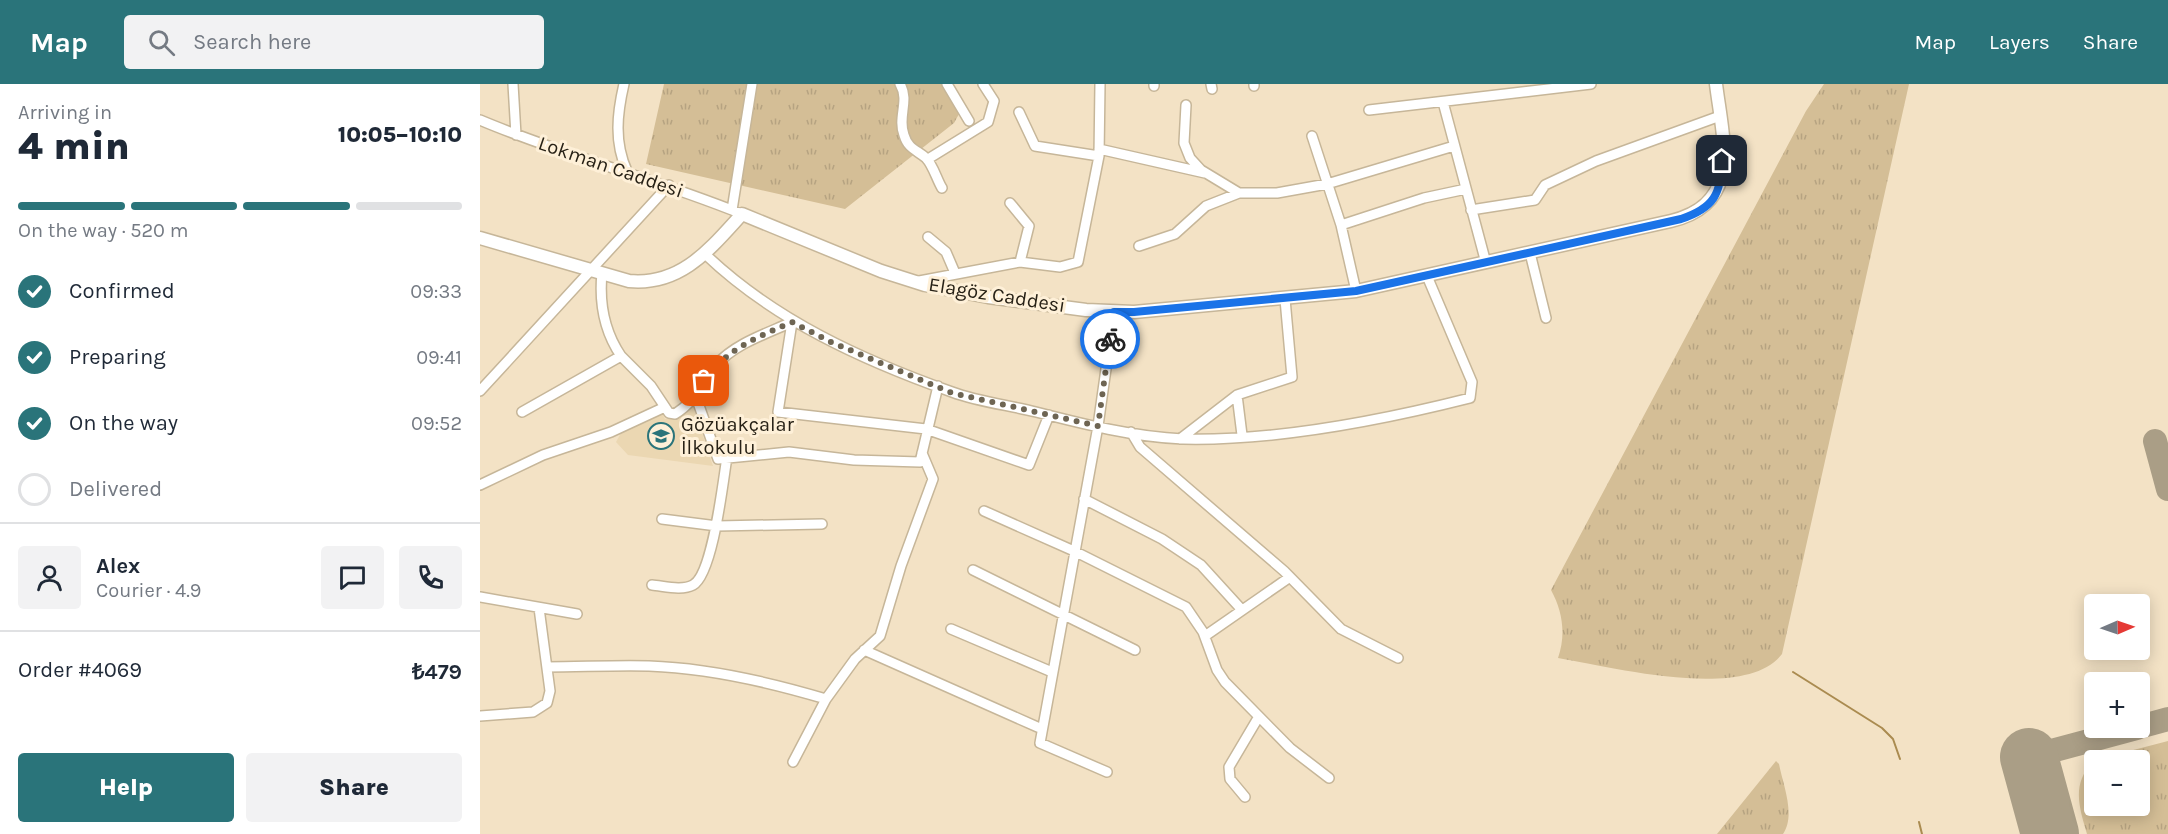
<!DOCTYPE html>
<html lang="en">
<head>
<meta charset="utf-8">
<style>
	:root { --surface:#fff; --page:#f2f2f3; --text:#1f2937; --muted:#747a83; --line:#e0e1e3; --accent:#2a747a }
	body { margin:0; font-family:Karla,sans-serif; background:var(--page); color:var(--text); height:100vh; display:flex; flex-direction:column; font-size:22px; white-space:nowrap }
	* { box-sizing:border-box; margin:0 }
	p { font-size:20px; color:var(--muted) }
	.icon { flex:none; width:33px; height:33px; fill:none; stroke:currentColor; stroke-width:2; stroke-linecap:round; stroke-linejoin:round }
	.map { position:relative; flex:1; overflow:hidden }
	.drawer { display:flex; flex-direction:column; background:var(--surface); width:480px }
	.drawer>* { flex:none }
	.needle { width:39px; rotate:88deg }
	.fabs { position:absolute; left:1604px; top:510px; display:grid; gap:12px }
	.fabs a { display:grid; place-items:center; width:66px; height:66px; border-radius:6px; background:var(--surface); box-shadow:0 3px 15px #0003; font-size:30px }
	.pin { position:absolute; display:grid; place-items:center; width:51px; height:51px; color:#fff; margin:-26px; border-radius:12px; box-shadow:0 3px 9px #0006 }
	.courier { position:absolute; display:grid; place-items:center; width:60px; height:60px; margin:-30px; border:4px solid #1a73e8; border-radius:50%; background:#fff; color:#222; box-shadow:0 2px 8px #0007 }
	.head em { font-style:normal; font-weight:800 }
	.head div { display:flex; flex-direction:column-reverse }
	.head { display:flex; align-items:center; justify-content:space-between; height:102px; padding:0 18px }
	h1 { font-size:39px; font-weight:800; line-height:45px }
	.bar { display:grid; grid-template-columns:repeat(4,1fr); gap:9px 6px; align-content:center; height:72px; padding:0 18px }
	.bar i { height:8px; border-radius:4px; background:var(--line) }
	.bar .active { background:var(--accent) }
	.bar p { grid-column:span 4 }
	.line { display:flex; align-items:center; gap:15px; padding:0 18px; border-top:2px solid var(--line) }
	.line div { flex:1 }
	.round { display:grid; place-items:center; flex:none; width:63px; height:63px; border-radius:6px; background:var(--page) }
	ol { padding:0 18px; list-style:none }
	li { display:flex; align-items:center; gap:18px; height:66px }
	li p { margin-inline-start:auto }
	li .icon { padding:6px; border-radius:50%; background:var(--accent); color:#fff; stroke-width:4 }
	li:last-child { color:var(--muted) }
	li i { width:33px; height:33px; border:3px solid var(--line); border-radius:50% }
	.primary-button { display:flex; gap:12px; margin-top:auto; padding:12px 18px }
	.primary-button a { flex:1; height:69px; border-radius:6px; background:var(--accent); color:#fff; font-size:24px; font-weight:800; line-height:69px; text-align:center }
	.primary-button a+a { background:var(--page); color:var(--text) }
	header { display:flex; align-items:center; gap:36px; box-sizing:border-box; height:84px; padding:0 30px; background:var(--accent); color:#fff }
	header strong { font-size:28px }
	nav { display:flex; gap:33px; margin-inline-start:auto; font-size:21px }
	.search { width:420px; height:54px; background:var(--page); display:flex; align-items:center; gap:15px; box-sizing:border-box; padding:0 21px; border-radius:6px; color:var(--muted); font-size:22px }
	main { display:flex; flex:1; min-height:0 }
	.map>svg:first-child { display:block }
	.built { fill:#ebd7b2 }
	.grass { fill:url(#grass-tufts) }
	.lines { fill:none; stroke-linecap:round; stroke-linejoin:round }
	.stream { stroke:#aa8b50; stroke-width:2 }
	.taxiway { stroke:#aa9e86; stroke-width:24 }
	.runway { stroke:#aa9e86; stroke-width:58 }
	.minor-casing { stroke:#c6b699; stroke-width:12 }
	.tertiary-casing { stroke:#c6b699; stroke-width:15 }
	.minor { stroke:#fff; stroke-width:9 }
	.tertiary { stroke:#fff; stroke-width:12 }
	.done { stroke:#6e6553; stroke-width:6; stroke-dasharray:0 10.8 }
	.route { stroke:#1a73e8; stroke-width:8 }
	.labels { text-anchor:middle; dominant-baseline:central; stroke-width:6; stroke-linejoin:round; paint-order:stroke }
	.street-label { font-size:20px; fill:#272116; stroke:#fef0d8 }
	.poi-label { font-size:20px; fill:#272116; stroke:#fef0d8; text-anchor:start }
</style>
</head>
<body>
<header>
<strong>Map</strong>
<div class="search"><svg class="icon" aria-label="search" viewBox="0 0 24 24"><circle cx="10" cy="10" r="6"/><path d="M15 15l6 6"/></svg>Search here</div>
<nav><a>Map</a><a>Layers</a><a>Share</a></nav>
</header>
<main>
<section class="drawer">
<div class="head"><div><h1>4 min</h1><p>Arriving in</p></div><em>10:05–10:10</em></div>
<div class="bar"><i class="active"></i><i class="active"></i><i class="active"></i><i></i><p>On the way · 520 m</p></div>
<ol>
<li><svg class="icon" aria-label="check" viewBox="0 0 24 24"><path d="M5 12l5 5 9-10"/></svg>Confirmed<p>09:33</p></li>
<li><svg class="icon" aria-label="check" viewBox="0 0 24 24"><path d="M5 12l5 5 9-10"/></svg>Preparing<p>09:41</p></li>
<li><svg class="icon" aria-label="check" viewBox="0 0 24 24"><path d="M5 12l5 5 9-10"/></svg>On the way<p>09:52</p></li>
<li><i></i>Delivered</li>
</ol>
<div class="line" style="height:108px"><a class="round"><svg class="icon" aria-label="person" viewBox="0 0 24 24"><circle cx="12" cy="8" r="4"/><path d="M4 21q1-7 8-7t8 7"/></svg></a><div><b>Alex</b><p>Courier · 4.9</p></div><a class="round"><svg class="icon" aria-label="chat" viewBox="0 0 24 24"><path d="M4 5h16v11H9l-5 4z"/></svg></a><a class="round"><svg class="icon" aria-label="phone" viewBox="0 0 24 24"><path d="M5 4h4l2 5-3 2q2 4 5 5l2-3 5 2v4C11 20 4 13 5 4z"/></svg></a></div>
<div class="line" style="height:78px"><div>Order #4069</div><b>₺479</b></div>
<div class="primary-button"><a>Help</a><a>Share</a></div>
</section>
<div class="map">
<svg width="1688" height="750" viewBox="0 0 1688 750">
	<defs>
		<pattern id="grass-tufts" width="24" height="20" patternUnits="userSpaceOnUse" patternTransform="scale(1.5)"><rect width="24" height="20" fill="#d4be96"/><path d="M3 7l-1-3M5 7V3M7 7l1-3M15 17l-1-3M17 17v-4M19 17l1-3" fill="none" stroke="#b6a381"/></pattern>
	</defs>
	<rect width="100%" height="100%" fill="#f3e2c5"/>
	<!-- built -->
	<path class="built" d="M213,322L233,382L148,371L136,358L142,347L182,329L185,335L191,334Z"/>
	<!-- grass -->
	<path class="grass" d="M184,0H463L479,30L474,39L365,125L166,80Z
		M1344,0H1429L1302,570C1266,618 1132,583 1078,574C1086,551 1083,528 1071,506L1326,27Z
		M1688,657V750H1607C1599,723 1591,699 1614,677V722H1659V676H1615Z
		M1296,677L1299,680C1303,701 1316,731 1303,750H1237Z"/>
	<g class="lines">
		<!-- stream -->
		<path class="stream" d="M1313,588L1402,644L1413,655L1420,675
			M1439,738L1442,750"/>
		<!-- taxiway -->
		<path class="taxiway" d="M1675,357L1688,405
			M1659,643L1688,635
			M1549,673L1657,644"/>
		<!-- runway -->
		<path class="runway" d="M1549,673L1570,750"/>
		<defs>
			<path id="minor" d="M33,0L36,51
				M144,0C137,30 134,58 147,87
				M420,0C430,17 417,33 424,51C428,65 437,66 446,74C453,81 457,96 462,104
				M467,0L489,37
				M674,0V2
				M731,0L732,5
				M774,0V2
				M963,18L1006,179
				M706,21L704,59L710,74L721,86L759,109H797L847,100L974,62
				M889,26L1111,0
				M539,28L555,62L619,72
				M0,36C85,72 176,95 262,130
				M832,52L861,141L876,207
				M619,65L725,89
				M448,75L508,38L514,17L503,0
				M530,119L549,142L540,178
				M252,126L272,0
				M991,126L1055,116L1065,101L1116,77L1240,32
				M861,141L944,114L986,105
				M448,153L466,168L475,189
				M659,162L695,150L726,122L759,109
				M1050,169L1066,234
				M225,170C294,236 382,276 472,308C499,318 528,321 556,328C603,340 654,353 703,355C793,357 903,336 990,314L992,298L947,192
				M122,189C119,219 124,247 141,272
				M434,198L540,178L580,183L598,178L619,72L620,0
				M312,238L298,328L446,345L549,381L569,331
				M0,307L189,101
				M757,311L762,351
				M216,313L238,375L309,368L374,376L440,378L458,302
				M42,328L141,272L171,302L189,329L195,330C218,316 219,299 236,281C256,259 286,250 312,238
				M651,348L660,363L804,487L861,545L918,574
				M700,355L757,311L812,293L805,215
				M0,401L63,371L131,348L185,323
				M604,415L682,455L721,481L762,526
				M504,427L594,467L706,523L723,548L737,586L745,598L810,664L849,694
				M182,435L237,442L342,440
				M493,486L655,566
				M172,501C184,502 202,507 213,501C233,490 243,397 247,373
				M0,513L97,530
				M471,545L572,588
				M725,552L810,493
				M384,566L562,645
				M67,583C101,583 135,581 169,582C229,584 289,598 346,615
				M0,632L53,628L67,619L70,607L59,524
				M313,678L346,615L375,575L400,552L421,482L453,395L442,369
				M627,688L560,659L618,342L634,228
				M765,713L750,695L749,683L778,634"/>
			<path id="tertiary" d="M0,154L149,197C201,202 230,165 262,130L401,187L445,201L508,213L606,226L654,228L876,207L1191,137C1263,120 1243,57 1236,0"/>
		</defs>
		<!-- minor casing -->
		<use href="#minor" class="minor-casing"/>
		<!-- tertiary casing -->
		<use href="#tertiary" class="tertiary-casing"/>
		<!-- minor -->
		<use href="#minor" class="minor"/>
		<!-- tertiary -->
		<use href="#tertiary" class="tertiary"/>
	</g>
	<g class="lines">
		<!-- done -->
		<path class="done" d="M224,297C246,265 278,253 312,238L351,258L472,309L618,342L630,255"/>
		<!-- route -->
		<path class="route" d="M630,255L634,228H654L876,207L1201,135C1234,124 1241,110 1242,77"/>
	</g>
	<!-- icons -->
	<defs>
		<symbol id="school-ring" viewBox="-11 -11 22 22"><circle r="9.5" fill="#fef0d8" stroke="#2a747a" stroke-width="1.5"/><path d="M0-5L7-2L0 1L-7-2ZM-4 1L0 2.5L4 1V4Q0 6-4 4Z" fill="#2a747a"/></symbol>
	</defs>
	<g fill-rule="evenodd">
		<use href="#school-ring" x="166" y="337" width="30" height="30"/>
	</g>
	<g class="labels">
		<!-- street labels -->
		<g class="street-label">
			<text transform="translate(131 83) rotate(19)">Lokman Caddesi</text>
			<text transform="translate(517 211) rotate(9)">Elagöz Caddesi</text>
		</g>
		<!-- poi labels -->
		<g class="poi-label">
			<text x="201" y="340">Gözüakçalar<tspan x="201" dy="23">İlkokulu</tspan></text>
		</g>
	</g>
</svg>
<div class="fabs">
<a><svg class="needle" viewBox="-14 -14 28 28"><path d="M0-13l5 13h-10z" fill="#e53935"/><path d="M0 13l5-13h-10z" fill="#747a83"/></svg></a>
<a>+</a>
<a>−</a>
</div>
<div class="pin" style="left:224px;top:297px;background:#ea580c"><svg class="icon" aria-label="bag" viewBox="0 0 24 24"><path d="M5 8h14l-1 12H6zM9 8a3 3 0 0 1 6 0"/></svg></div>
<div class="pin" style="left:1242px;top:77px;background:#1f2937"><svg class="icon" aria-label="home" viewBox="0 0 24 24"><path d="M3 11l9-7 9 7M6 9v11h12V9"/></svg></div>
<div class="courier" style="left:630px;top:255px"><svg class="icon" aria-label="bike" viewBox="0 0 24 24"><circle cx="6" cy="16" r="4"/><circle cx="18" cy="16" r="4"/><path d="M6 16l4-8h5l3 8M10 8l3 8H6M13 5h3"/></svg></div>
</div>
</main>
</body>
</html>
